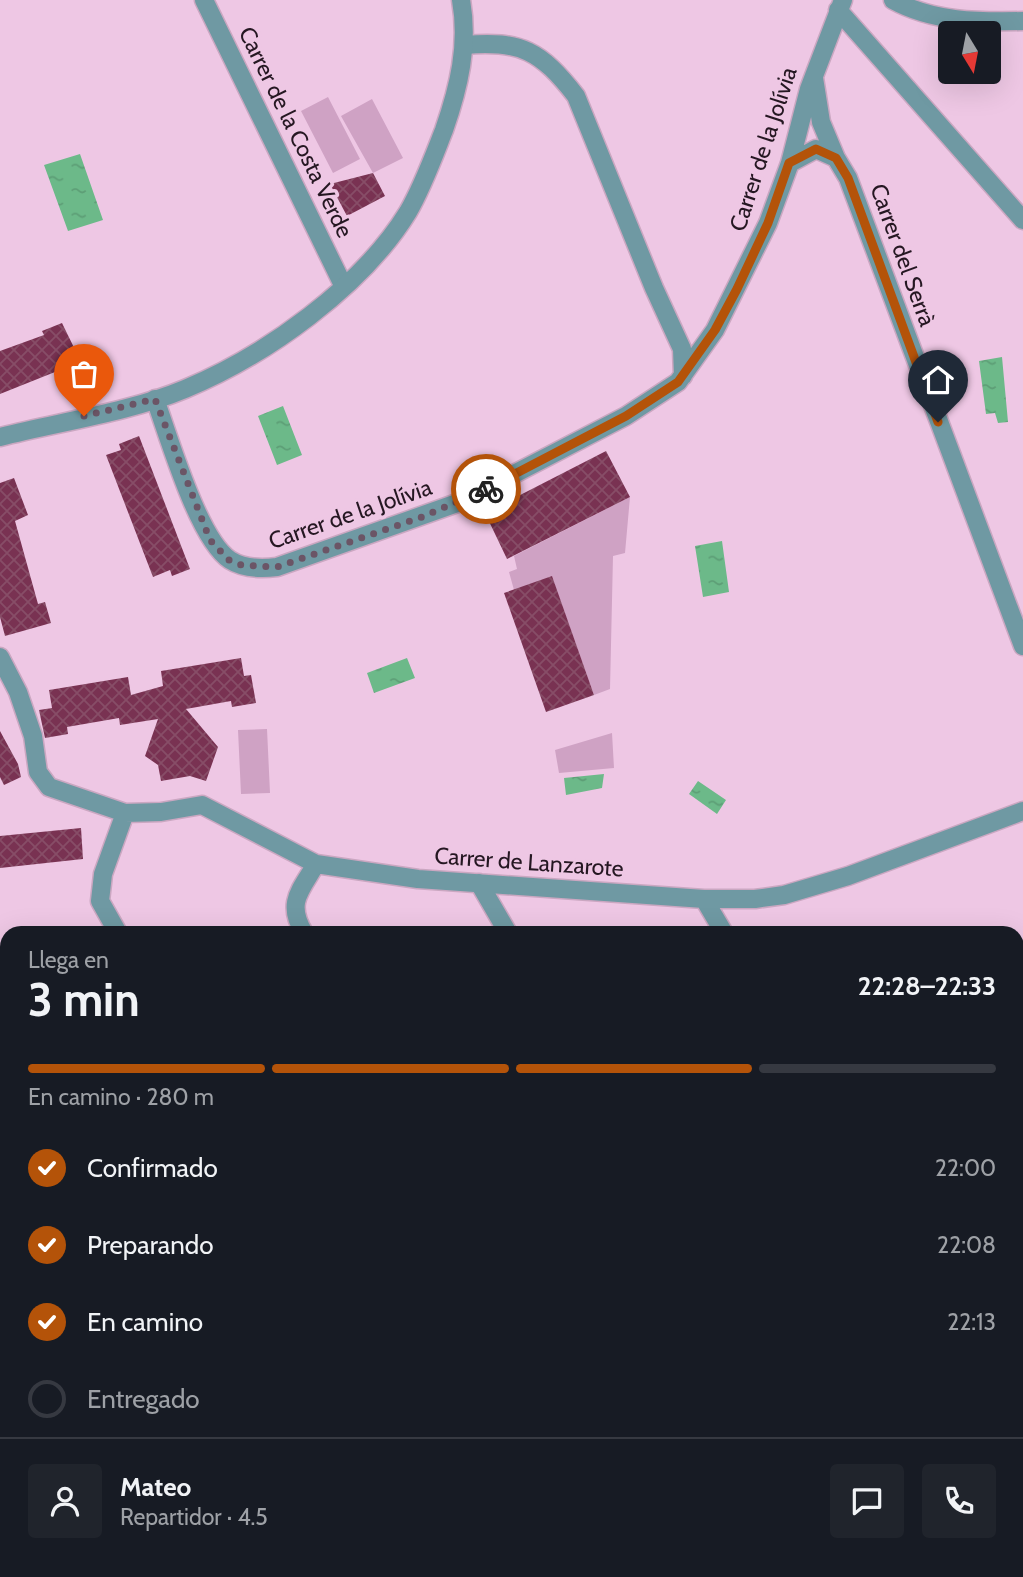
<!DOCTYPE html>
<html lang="es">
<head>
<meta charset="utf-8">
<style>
	:root { --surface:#171b24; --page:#20242c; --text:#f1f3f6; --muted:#9ea1a6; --line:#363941; --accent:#b45309 }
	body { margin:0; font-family:Cabin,sans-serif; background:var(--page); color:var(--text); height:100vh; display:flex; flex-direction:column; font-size:26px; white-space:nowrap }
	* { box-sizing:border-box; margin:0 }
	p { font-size:23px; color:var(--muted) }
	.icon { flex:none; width:38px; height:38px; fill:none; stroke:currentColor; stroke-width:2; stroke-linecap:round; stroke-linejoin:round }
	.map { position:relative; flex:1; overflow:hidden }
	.side { position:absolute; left:0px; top:926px; width:1024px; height:653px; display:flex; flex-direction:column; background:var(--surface); border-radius:21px 21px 0 0; box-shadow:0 7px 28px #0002 }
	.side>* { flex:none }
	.needle { width:46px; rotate:170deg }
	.buttons { position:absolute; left:938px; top:21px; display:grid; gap:14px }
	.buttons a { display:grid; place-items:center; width:63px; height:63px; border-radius:7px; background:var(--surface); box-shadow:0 7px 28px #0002; font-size:35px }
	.pin { position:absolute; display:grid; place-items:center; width:60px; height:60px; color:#fff; margin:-72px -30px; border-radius:50% 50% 50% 0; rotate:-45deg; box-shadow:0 0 7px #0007 }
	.pin .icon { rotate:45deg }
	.courier { position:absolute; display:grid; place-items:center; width:70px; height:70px; margin:-35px; border:5px solid #b45309; border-radius:50%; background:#fff; color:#222; box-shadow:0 2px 9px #0007 }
	.headline em { font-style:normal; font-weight:800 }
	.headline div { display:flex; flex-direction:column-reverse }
	.headline { display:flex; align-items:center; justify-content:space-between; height:119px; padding:0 28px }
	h1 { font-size:46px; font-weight:800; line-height:52px }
	.bar { display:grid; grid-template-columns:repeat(4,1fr); gap:10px 7px; align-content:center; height:84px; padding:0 28px }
	.bar i { height:9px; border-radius:5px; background:var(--line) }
	.bar .on { background:var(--accent) }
	.bar p { grid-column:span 4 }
	.line { display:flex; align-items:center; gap:18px; padding:0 28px; border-top:2px solid var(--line) }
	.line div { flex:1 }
	.round { display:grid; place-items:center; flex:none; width:74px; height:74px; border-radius:7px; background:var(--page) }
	ol { padding:0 28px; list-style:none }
	li { display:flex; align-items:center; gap:21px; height:77px }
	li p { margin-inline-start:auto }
	li .icon { padding:7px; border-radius:50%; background:var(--accent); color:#fff; stroke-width:4 }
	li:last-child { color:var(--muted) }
	li i { width:38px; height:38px; border:4px solid var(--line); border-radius:50% }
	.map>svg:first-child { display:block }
	.green { fill:#cfa2c4 }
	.park { fill:url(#park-dots) }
	.water { fill:url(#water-ripples) }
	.building { fill:url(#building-cross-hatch) }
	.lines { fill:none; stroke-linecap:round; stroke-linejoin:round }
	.minor-casing { stroke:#caa7c1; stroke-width:21 }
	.tertiary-casing { stroke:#caa7c1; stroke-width:21 }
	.minor { stroke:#6f99a3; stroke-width:18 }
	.tertiary { stroke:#6f99a3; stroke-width:18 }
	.done { stroke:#6b5566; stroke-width:7; stroke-dasharray:0 12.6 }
	.route { stroke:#b45309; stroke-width:9 }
	.labels { text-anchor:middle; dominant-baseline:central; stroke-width:7; stroke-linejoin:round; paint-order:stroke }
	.street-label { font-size:23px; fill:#251722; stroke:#eec7e4 }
</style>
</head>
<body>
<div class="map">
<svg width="1023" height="1577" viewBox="0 0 1023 1577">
	<defs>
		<pattern id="park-dots" width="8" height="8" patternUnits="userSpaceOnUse" patternTransform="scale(1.75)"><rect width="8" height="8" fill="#cfa2c4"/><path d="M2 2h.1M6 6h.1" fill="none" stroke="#a8839f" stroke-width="1.8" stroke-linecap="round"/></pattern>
		<pattern id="water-ripples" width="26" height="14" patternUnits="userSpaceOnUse" patternTransform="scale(1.75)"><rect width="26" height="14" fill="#6cb989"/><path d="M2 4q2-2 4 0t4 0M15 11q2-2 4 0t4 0" fill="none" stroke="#5d9e76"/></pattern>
		<pattern id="building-cross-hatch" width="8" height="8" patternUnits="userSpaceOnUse" patternTransform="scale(1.75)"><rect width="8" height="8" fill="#793252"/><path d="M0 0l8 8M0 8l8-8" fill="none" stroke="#874d67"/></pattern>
	</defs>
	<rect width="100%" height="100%" fill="#eec7e4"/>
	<!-- green -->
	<path class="green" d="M328,97L360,159L333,173L301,111Z
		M372,99L403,158L373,173L341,116Z
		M630,497L625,553L613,556L610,689L594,695L552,577L514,590L509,572L517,569L514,556Z
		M267,729L270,793L241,794L238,730Z
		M612,733L614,768L559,773L555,750Z"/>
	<!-- park -->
	<path class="park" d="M6,1380L7,1572H116L120,1577H0V1383Z"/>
	<!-- water -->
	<path class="water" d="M80,154L103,220L68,231L44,165Z
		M1002,357L1008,422L998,423L995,413L986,414L979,361Z
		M283,406L302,455L277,465L258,416Z
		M722,541L729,592L703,597L695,546Z
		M407,658L415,678L374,693L367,673Z
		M604,774L602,788L566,795L564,778Z
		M698,781L726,800L717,814L689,794Z"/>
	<!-- building -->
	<path class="building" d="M373,173L385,196L347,216L330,184Z
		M62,323L83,366L62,374L60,370L0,394V351L44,335L42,331Z
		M139,436L190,569L172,576L170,570L153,577L106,455L121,450L119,444Z
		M606,451L630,497L507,559L485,513Z
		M14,478L28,515L15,521L38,604L45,602L51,623L5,636L0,617V483Z
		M552,576L594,695L546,712L504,593Z
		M241,658L244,676L251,675L256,703L232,707L231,701L186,709L218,747L206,781L190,776L161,781L158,765L145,756L158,719L120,725L119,718L67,727L68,734L45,738L39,710L52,708L49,690L128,677L131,695L163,686L161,671Z
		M0,731L18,764L21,777L4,785L0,777Z
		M81,828L83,859L0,868V836Z"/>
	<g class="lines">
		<defs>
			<path id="minor" d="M204,0L343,285
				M893,0C933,22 978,22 1023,21
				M838,10L1023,220
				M465,45C521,40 541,51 576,96L654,288L682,349L683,376
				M814,78L821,122L836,158
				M790,163L816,149L836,158L848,178L1023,646
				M155,399C169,437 198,539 230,560C244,569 261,569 277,567L460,502L626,416L678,382L715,330L768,223L790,163L809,89L843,0
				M0,657L18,692L33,736L38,772L49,787L125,813
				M479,883L508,933
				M704,899L724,933
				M118,933L100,901L103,874L125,813L161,812L202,805L316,864L418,879L704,899H755L784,895L848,876L1023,811
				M304,933C286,903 300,891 316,864
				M1017,1058L1023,1054
				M1017,1302L1023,1299
				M0,1332L7,1346
				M1017,1430L1023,1441
				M266,1572L270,1577
				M688,1572L691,1577
				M149,1577L159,1572
				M554,1577L563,1572"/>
			<path id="tertiary" d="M0,437C59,422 130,412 185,389C265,356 362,287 408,212C423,186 433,158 444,130C459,87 469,45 461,0"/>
		</defs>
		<!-- minor casing -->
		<use href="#minor" class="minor-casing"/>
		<!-- tertiary casing -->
		<use href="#tertiary" class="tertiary-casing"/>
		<!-- minor -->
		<use href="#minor" class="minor"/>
		<!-- tertiary -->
		<use href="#tertiary" class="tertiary"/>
	</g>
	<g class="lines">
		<!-- done -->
		<path class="done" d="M84,416L155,399L210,540L229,560L241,565L277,567L422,517L486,489"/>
		<!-- route -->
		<path class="route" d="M486,489L626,416L678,382L715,330L737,289L768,223L789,163L816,149L836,158L848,178L938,422"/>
	</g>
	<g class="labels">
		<!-- street labels -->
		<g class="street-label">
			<text transform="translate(296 132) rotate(64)">Carrer de la Costa Verde</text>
			<text transform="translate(763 149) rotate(-72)">Carrer de la Jolívia</text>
			<text transform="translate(903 255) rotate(70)">Carrer del Serrà</text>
			<text transform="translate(350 514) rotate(-19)">Carrer de la Jolívia</text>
			<text transform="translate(529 862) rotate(4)">Carrer de Lanzarote</text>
		</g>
	</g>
</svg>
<div class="buttons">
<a><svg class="needle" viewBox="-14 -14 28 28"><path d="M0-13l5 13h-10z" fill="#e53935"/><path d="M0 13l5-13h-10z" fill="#9ea1a6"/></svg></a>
</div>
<div class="pin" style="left:84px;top:416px;background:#ea580c"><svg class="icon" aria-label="bag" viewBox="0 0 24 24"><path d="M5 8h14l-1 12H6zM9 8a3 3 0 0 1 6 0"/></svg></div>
<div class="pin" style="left:938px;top:422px;background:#1f2937"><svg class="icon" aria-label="home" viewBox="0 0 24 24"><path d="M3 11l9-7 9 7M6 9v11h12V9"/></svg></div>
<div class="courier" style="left:486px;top:489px"><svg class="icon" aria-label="bike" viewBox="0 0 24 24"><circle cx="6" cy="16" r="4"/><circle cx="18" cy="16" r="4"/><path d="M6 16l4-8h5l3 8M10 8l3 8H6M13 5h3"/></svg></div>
<section class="side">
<div class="headline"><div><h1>3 min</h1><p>Llega en</p></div><em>22:28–22:33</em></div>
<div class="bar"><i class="on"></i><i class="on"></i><i class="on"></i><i></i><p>En camino · 280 m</p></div>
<ol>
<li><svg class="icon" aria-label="check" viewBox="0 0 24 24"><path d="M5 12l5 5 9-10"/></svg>Confirmado<p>22:00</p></li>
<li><svg class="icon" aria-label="check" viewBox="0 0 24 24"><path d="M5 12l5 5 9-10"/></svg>Preparando<p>22:08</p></li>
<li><svg class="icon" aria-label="check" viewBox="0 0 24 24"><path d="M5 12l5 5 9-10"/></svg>En camino<p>22:13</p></li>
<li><i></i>Entregado</li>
</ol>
<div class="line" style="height:126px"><a class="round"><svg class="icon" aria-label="person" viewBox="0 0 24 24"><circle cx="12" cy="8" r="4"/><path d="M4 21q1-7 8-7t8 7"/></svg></a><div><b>Mateo</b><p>Repartidor · 4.5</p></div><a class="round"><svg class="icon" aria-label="chat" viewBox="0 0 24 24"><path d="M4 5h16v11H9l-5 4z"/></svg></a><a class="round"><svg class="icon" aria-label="phone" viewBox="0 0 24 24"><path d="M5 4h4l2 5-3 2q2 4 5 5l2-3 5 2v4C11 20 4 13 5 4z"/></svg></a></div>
</section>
</div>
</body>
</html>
